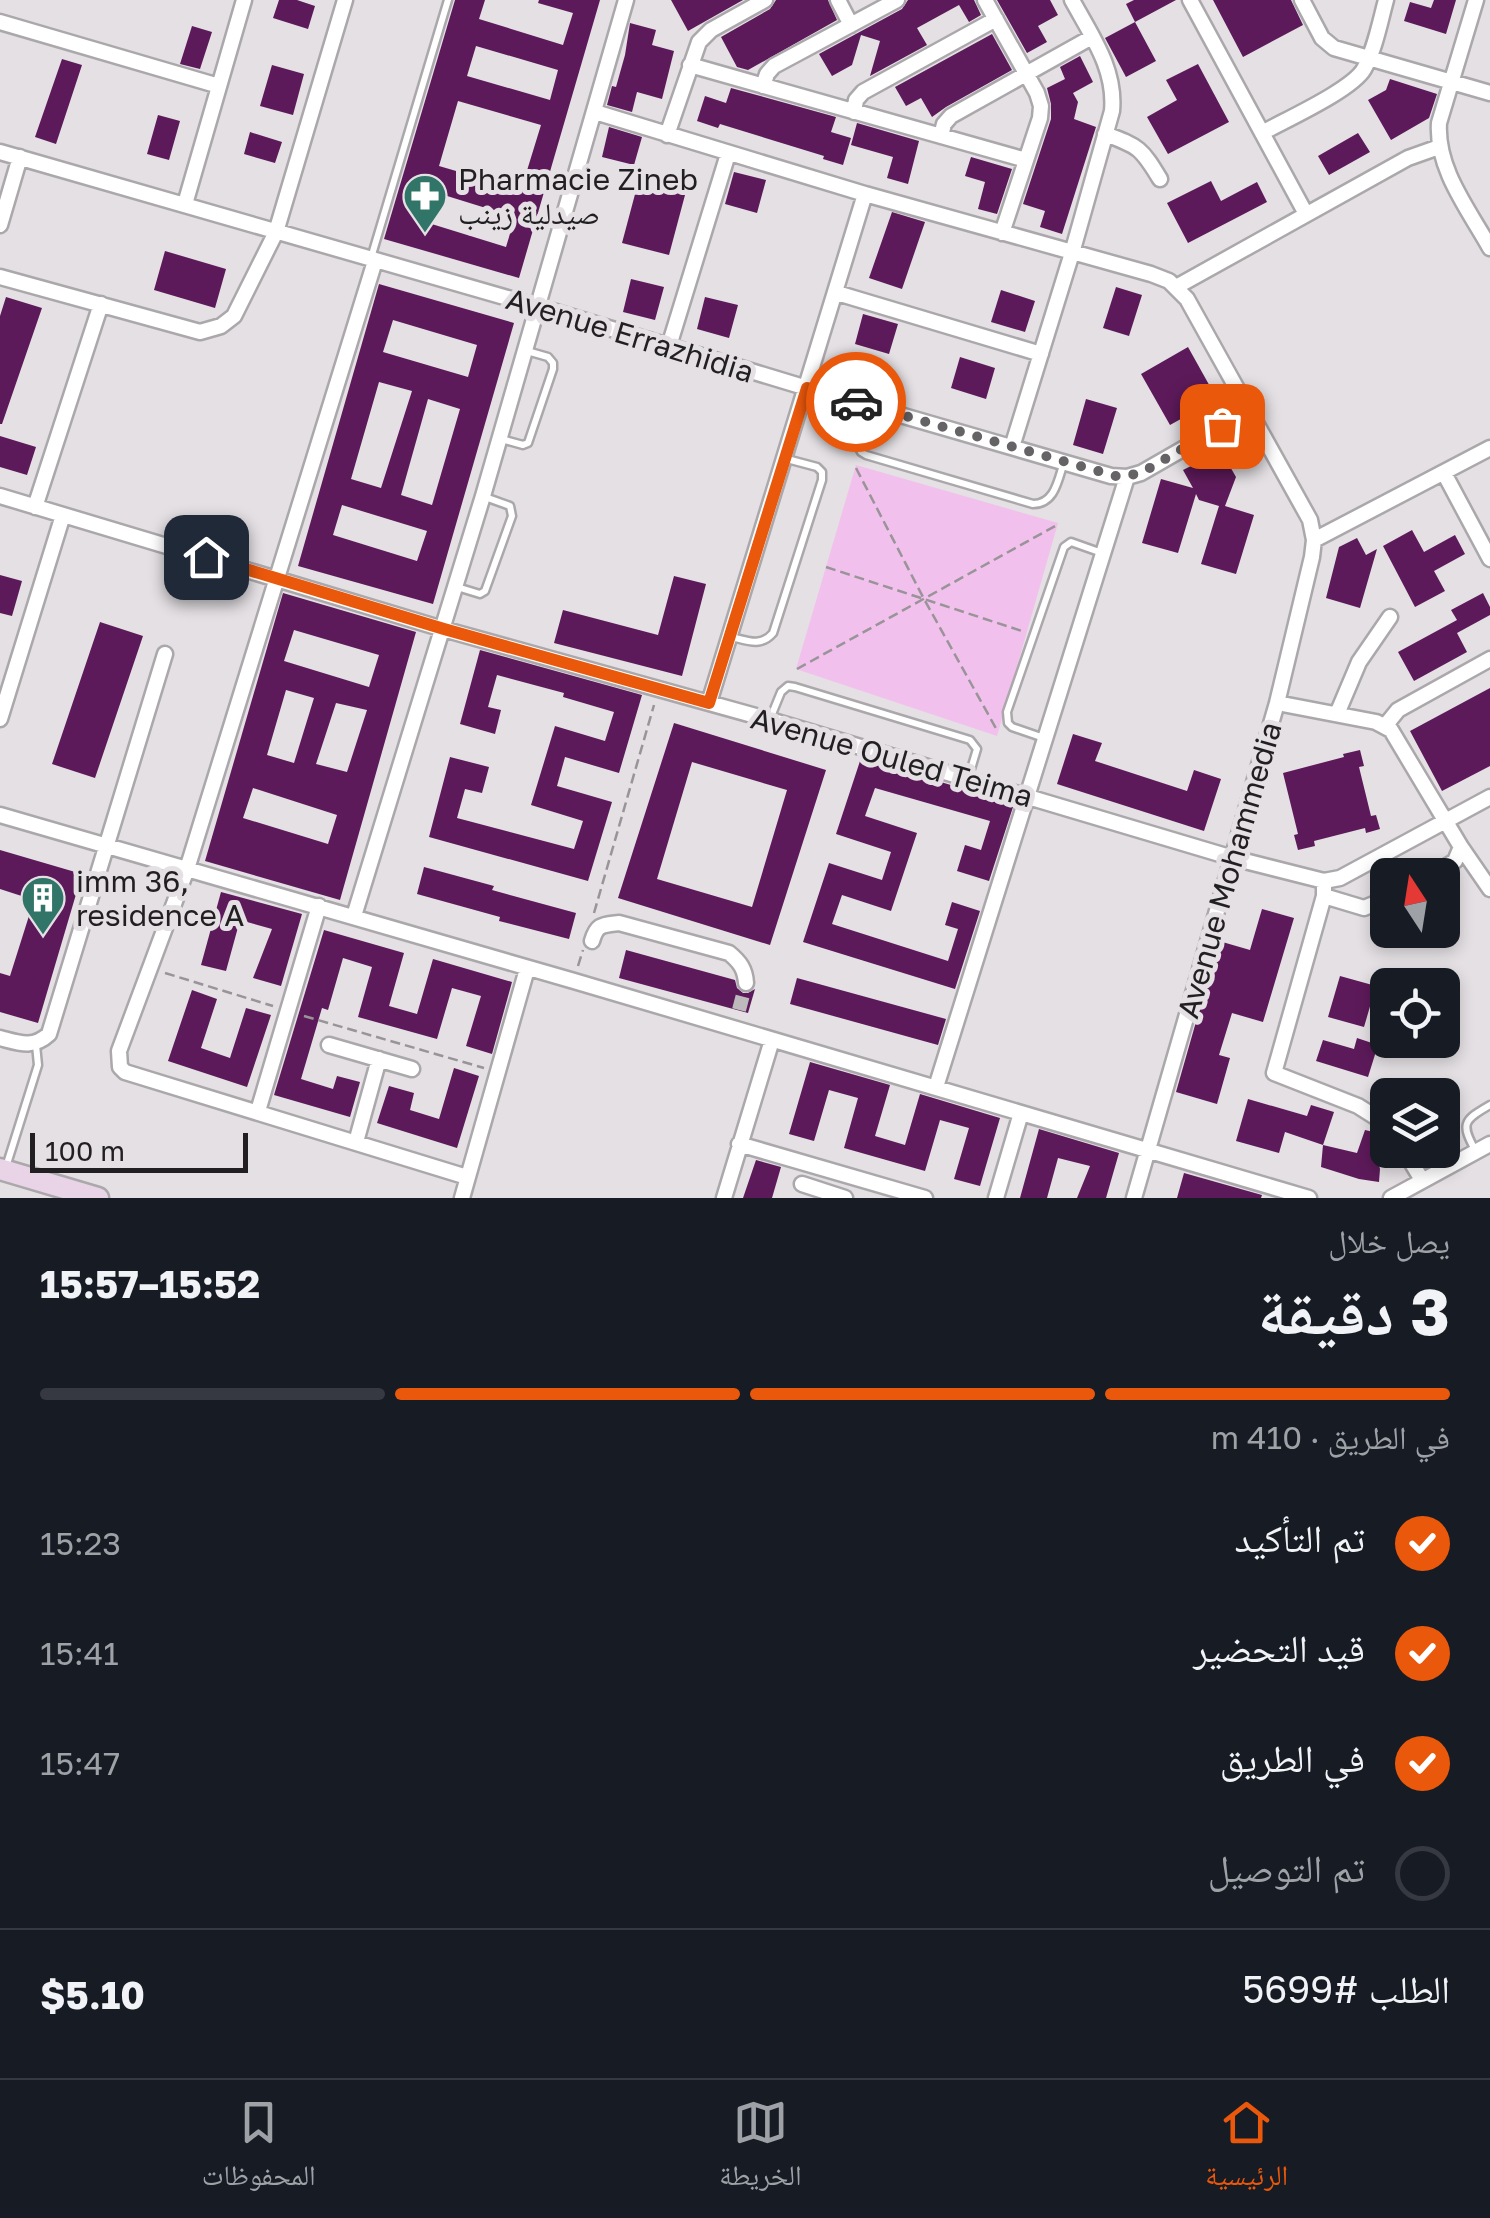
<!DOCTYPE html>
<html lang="ar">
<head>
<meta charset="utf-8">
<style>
	:root { --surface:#171b24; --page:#242831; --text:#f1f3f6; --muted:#9ea1a6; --line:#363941; --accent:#ea580c }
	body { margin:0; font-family:"Golos Text","Noto Naskh Arabic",sans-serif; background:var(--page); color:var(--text); direction:rtl; height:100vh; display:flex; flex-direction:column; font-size:38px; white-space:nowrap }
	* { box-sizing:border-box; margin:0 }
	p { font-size:32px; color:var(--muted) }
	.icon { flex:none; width:55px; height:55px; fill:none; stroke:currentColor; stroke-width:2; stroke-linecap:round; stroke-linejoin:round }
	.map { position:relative; height:1198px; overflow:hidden; direction:ltr }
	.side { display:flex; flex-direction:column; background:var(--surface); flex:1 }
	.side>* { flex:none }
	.needle { width:65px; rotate:348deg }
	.controls { position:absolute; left:1370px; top:858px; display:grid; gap:20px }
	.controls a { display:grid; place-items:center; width:90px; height:90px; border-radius:15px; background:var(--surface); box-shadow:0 5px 15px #0003; font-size:50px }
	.scale { position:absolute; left:30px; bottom:25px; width:218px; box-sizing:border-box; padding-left:10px; border:5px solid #211f21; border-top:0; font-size:28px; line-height:35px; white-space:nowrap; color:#211f21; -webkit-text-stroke:8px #e4e0e4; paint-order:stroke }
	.pin { position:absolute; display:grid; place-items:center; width:85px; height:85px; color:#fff; margin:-42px; border-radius:20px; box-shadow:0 5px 15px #0006 }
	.courier { position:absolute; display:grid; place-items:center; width:100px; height:100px; margin:-50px; border:8px solid #ea580c; border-radius:50%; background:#fff; color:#222; box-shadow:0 2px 12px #0007 }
	.summary em { font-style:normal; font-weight:700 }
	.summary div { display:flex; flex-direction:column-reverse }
	.summary { display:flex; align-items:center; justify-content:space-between; height:170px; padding:0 40px }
	h1 { font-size:65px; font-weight:700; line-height:75px }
	.bar { display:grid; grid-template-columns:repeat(4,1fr); gap:15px 10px; align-content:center; height:120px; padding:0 40px }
	.bar i { height:12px; border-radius:8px; background:var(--line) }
	.bar .selected { background:var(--accent) }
	.bar p { grid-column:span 4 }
	.line { display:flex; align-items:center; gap:25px; padding:0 40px; border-top:2px solid var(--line) }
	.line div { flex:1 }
	ol { padding:0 40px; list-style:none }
	li { display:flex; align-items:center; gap:30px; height:110px }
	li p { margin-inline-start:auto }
	li .icon { padding:10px; border-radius:50%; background:var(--accent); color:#fff; stroke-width:4 }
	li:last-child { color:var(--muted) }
	li i { width:55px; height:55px; border:5px solid var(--line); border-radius:50% }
	.dock { display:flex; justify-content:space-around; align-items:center; height:140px; border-top:2px solid var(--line); background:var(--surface); font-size:28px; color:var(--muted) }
	.dock a { display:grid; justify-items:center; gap:5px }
	.dock .selected { color:var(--accent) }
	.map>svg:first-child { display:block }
	.green { fill:#f2c0ed }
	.building { fill:#5d1a5a; fill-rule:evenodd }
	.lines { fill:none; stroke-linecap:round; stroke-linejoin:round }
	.street-tunnel { stroke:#bdb9bd; stroke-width:14; stroke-dasharray:14 7; stroke-linecap:butt }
	.lane-casing { stroke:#aba8ab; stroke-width:11 }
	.street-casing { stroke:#aba8ab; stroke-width:19 }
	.secondary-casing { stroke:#aba8ab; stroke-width:25 }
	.path { stroke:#989498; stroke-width:2.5; stroke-dasharray:10 5; stroke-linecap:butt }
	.lane { stroke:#fff; stroke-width:6 }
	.street { stroke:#fff; stroke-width:14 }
	.secondary { stroke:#e9d4e7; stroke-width:20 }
	.done { stroke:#656365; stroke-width:10; stroke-dasharray:0 18 }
	.route { stroke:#ea580c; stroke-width:12 }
	.labels { text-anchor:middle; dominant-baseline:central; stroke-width:10; stroke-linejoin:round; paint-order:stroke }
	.poi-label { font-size:30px; fill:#211f21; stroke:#e4e0e4; text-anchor:start }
	.street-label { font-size:30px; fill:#211f21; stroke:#e4e0e4 }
</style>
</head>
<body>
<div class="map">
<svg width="1490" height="1198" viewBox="0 0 1490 1198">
	<rect width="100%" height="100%" fill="#e4e0e4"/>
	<!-- green -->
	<path class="green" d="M856,465L1058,523L997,736L796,669Z"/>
	<!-- building -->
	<path class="building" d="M279,0H297L315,6L308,29L273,18Z
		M455,0H485L479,19L563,45L573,13L538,3L539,0H600L519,278L384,239ZM476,46L558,70L550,100L467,76ZM458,101L541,125L521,190L439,166ZM431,191L515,217L506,247L422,221Z
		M671,0H743L688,31Z
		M776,0H828L837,20L748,70L737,67L721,37L770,9Z
		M908,0H974L981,15L969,22L959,5L917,28L927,45L870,76L880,41L861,35L852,65L832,76L819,54L902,9Z
		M997,0H1050L1058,15L1038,26L1047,42L1027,53Z
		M1134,0H1176L1135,22L1126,4Z
		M1213,0H1291L1303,25L1243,57Z
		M1434,0H1456L1446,34L1404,21L1410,2L1431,8Z
		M1135,22L1156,61L1126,77L1105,38Z
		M630,23L656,30L652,45L674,51L662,99L637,92L632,112L607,105L612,86L616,87L625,55Z
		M192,26L212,32L200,69L180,64Z
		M992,34L1012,70L946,107L932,117L921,98L906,106L895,87Z
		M1080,56L1093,82L1073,93L1078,102L1074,119L1096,127L1062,234L1040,227L1045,211L1023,204L1051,119V104L1047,88L1065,79L1060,67Z
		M62,59L82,65L56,144L35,137Z
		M1198,64L1229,122L1168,154L1147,117L1177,100L1166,80Z
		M272,65L304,74L293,115L260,106Z
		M1390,79L1437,94L1429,118L1391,140L1368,100L1386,90Z
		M731,88L836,117L831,132L851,138L843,165L823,159L824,156L720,124L718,128L697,121L705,96L726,103Z
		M158,115L180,121L169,160L147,154Z
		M857,123L919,141L908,184L887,178L893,157L851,145Z
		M609,127L642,137L634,165L602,157Z
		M250,132L282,142L275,163L244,154Z
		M1358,133L1370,152L1329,175L1318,156Z
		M971,157L1012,169L997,214L978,209L985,182L965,176Z
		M734,172L766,180L757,213L725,204Z
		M1211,181L1221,201L1257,182L1267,202L1188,243L1167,203Z
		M638,183L685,195L669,255L622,243Z
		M892,212L925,222L902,289L869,278Z
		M165,251L226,269L215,308L154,290Z
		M631,279L664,287L655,320L623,312Z
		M379,284L514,323L433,604L298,566ZM393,320L477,345L468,377L383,352ZM379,382L412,391L381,488L351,479ZM428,399L460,409L432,505L401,495ZM342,505L427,531L417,561L333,535Z
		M1116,287L1142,295L1129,336L1103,328Z
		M1001,290L1035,301L1025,332L991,322Z
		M6,297L42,308L2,424H0V316Z
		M705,297L738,305L729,338L697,329Z
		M863,314L898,324L889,354L855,344Z
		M1188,347L1217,399L1170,425L1141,374Z
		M960,357L995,368L986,399L951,388Z
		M1086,399L1117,408L1103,454L1073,445Z
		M0,436L36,447L27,475L0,467Z
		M1221,451L1236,477L1225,506L1254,515L1236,574L1201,564L1219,506L1199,500L1196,494L1178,553L1142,543L1161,479L1193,488L1183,470Z
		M1412,530L1424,552L1455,535L1465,554L1434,571L1445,591L1415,607L1383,546Z
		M1357,538L1366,555L1377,549L1360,608L1326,598L1339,547Z
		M0,575L22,581L12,616L0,613Z
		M674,576L706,584L682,676L554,643L563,610L658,635Z
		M283,593L416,632L340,900L205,861ZM294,630L379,655L369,687L284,661ZM286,690L314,698L294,763L267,755ZM336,703L367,710L347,772L316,764ZM253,788L337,815L328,844L243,818Z
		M1483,593L1490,607V615L1457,633L1467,652L1414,681L1398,652L1457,620L1451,610Z
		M100,622L143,636L95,778L52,764Z
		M480,650L642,695L619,773L565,757L557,786L612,802L588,881L429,837L450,757L489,767L482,793L465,789L457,818L574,849L583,821L531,805L555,726L605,741L614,712L563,697L564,693L497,675L488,707L501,710L495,734L460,724Z
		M1490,688V766L1442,791L1410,731Z
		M674,723L826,770L770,945L618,898ZM692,762L787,790L752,907L657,879Z
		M1073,734L1102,743L1095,761L1187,791L1194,770L1221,779L1204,831L1057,784Z
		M1360,750L1364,766L1359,767L1371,816L1376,815L1380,829L1366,833L1365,828L1314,841L1315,846L1298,850L1294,835L1298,834L1283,773L1344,757L1343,754Z
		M861,758L1014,804L989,881L957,871L965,845L981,850L990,821L875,788L865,816L917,833L891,911L842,895L832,924L948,961L958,929L945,925L952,902L980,911L955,989L803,942L829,863L882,880L891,852L836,834Z
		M0,850L82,874L38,1023L0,1012V973L10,976L34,900L0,889Z
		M424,867L494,886L492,890L576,913L569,939L499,921L500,917L417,894Z
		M221,892L302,914L281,986L253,978L272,929L240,920L226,971L201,965Z
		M1262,909L1294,918L1263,1022L1232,1013L1219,1055L1230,1058L1217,1104L1176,1092L1219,941L1250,950Z
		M324,930L404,953L389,1006L417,1014L433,959L512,982L492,1054L466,1046L481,996L452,988L437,1039L358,1017L372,967L343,958L328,1010L322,1008L301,1079L333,1089L337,1076L360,1082L350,1117L274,1095Z
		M626,950L735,980L737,988L743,993H748L755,989L748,1013L619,978Z
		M1340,976L1376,986L1364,1027L1328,1017Z
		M797,978L946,1019L938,1045L790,1004Z
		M192,990L217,999L201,1048L230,1058L246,1008L271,1015L247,1087L168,1061Z
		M1357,1038L1378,1045L1368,1077L1316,1061L1323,1040L1354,1049Z
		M810,1062L890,1085L875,1136L905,1145L920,1094L1000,1118L980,1186L954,1179L969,1128L940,1120L925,1171L844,1148L858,1098L829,1090L814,1141L789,1134Z
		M454,1068L479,1076L457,1148L377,1123L389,1086L414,1093L410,1110L439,1119Z
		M1248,1099L1307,1116L1311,1105L1334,1112L1323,1145L1285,1132L1279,1153L1236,1141Z
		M1039,1129L1119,1153L1106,1198H1077L1090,1166L1058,1158L1047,1198H1020Z
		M1365,1130L1378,1133L1384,1141L1376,1153L1380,1169L1379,1182L1359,1179L1321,1167L1323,1145L1357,1153Z
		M756,1160L781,1167L772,1198H743Z
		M1184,1173L1262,1195L1261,1198H1177Z"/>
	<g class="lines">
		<!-- street-tunnel -->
		<path class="street-tunnel" d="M739,1010L746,983"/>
		<defs>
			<path id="lane" d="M371,258L448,0
				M866,406L856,442L861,452L866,455L1033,504C1055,504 1058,480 1064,462
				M501,439L523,445L528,443L553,369V363L548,357L527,351
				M457,587L480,594L485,591L512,516L510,506L485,497
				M732,637C748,641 761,647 773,633L822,480V472L817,467L787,459
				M770,719L781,692L788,686L795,687L970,740L977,749L968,779
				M1044,738L1012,727L1008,723L1007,712L1064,547L1071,542L1102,553
				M1476,1152C1461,1124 1462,1121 1490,1105
				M6,1167L38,1065L36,1045"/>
			<path id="street" d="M838,0L851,25
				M985,0L1037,93L1041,106L1040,118L1002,233
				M1190,0L1306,214
				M1302,0L1322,38L1334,48L1490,93
				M1476,0L1439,123C1436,169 1469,210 1490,248
				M0,22L219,86
				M690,65L1026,160
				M763,86L767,74L774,66L897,0
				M595,112L865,194L1151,274L1169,281L1187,299L1310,520L1314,540L1312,557L1277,703L1134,1198
				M854,112L856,100L863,92L996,19
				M1262,133C1285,120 1352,90 1364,69C1375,49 1380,22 1386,0
				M1105,134C1139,146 1142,149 1160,179
				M667,135L699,42L711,30L765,0
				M941,136L944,124L951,116L1092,37
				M0,152L539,307L807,388L1111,476L1127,477L1141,473L1249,411
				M185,204L244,0
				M0,225L20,157
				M375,261L187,869L119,1051L120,1067L125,1072L467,1177
				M0,277L200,332L221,326L234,316L276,232L345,0
				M1176,287L1408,158L1439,147
				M837,293L1041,354
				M669,346L728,154
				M1012,447L1072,253L1112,111C1116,69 1091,35 1072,0
				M1444,473L1490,559
				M0,496L443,629L770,720L1233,858L1324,881L1340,878L1490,797
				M35,507L101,304
				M1314,540L1490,448
				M709,703L865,194
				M1277,703L1376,722L1391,730L1461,847L1455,861L1432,875
				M1337,714L1359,662L1390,617
				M0,719L63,515
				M1385,726L1398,710L1490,659
				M0,815L574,981L1309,1198
				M1461,847L1490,889
				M1324,881V896L1274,1073L1358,1106L1388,1125
				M1324,896L1364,908L1388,898
				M354,916L483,496L626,0
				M592,941C597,924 602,925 619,923L729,953C740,962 745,969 746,983
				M0,1038C19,1043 33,1049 49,1034L165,654
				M329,1045L412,1069
				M936,1087L1127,477
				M258,1111L319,906
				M356,1142L379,1059
				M739,1144L925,1198
				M1404,1150L1422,1180
				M802,1184L845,1198
				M462,1198L527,969
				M724,1198L772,1040
				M996,1198L1021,1113
				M1391,1198L1490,1144"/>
			<path id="secondary" d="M0,1169L98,1198"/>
		</defs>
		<!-- lane casing -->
		<use href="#lane" class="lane-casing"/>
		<!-- street casing -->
		<use href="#street" class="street-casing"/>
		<!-- secondary casing -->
		<use href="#secondary" class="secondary-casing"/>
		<!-- path -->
		<path class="path" d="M856,468L924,599L998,732
			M826,567L1025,632
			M797,669L1057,525
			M594,913L654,705
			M578,966L583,950
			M165,973L273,1006
			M304,1016L484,1068"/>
		<!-- lane -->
		<use href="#lane" class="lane"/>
		<!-- street -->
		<use href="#street" class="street"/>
		<!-- secondary -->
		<use href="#secondary" class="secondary"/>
	</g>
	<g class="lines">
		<!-- done -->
		<path class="done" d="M856,402L1119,477L1141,473L1222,426"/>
		<!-- route -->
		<path class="route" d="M206,557L444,629L709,703L807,388L856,402"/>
	</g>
	<!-- icons -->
	<defs>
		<symbol id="pharmacy-pin" viewBox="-11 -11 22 30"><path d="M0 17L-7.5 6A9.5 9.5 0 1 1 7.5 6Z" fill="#317569" stroke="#e4e0e4"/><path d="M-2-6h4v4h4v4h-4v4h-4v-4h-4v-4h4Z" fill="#fff"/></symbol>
		<symbol id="building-pin" viewBox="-11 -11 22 30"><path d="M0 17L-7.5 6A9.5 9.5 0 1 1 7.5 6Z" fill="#317569" stroke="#e4e0e4"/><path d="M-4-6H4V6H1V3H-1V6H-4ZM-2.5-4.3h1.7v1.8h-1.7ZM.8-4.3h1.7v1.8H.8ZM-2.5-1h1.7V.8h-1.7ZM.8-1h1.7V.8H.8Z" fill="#fff"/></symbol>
	</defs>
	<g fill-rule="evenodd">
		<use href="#pharmacy-pin" x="400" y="171" width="50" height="68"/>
		<use href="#building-pin" x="18" y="873" width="50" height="68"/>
	</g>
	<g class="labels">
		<!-- poi labels -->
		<g class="poi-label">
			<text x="458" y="179">Pharmacie Zineb<tspan x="458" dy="34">صيدلية زينب</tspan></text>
			<text x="76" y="881">imm 36,<tspan x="76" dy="34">residence A</tspan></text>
		</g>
		<!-- street labels -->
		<g class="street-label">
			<text transform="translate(630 335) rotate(17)">Avenue Errazhidia</text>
			<text transform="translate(892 757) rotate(16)">Avenue Ouled Teima</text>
			<text transform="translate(1229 870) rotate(-74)">Avenue Mohammedia</text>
		</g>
	</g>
</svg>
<div class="controls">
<a><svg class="needle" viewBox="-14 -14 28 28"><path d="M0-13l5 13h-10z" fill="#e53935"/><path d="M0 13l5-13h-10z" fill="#9ea1a6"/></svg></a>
<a><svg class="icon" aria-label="locate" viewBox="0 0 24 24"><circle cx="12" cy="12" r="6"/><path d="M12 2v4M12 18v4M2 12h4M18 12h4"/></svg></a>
<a><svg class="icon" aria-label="layers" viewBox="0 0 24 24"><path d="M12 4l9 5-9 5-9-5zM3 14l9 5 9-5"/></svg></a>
</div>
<div class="scale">100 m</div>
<div class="pin" style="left:1222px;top:426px;background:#ea580c"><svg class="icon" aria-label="bag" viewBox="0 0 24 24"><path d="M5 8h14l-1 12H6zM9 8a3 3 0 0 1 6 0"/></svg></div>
<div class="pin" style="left:206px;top:557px;background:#1f2937"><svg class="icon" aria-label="home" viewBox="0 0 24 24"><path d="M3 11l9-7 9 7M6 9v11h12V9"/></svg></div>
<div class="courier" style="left:856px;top:402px"><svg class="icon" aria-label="car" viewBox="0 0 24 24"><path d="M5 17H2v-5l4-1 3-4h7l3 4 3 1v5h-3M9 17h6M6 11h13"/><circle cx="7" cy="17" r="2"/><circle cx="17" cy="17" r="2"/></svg></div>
</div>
<section class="side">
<div class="summary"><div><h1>3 دقيقة</h1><p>يصل خلال</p></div><em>15:52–15:57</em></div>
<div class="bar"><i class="selected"></i><i class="selected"></i><i class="selected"></i><i></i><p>في الطريق · 410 m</p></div>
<ol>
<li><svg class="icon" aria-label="check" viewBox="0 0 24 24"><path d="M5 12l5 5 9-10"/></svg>تم التأكيد<p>15:23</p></li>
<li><svg class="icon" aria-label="check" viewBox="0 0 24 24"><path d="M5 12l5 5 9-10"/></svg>قيد التحضير<p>15:41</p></li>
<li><svg class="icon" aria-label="check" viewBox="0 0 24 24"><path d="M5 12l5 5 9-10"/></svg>في الطريق<p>15:47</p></li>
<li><i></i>تم التوصيل</li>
</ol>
<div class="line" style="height:130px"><div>الطلب #5699</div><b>$5.10</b></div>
</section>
<nav class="dock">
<a class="selected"><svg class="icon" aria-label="home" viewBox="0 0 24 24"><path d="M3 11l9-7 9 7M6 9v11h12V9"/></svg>الرئيسية</a>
<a><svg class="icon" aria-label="map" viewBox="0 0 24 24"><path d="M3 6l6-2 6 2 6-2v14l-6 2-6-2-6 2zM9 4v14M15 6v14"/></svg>الخريطة</a>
<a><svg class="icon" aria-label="saved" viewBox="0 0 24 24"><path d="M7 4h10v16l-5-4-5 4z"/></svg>المحفوظات</a>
</nav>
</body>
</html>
